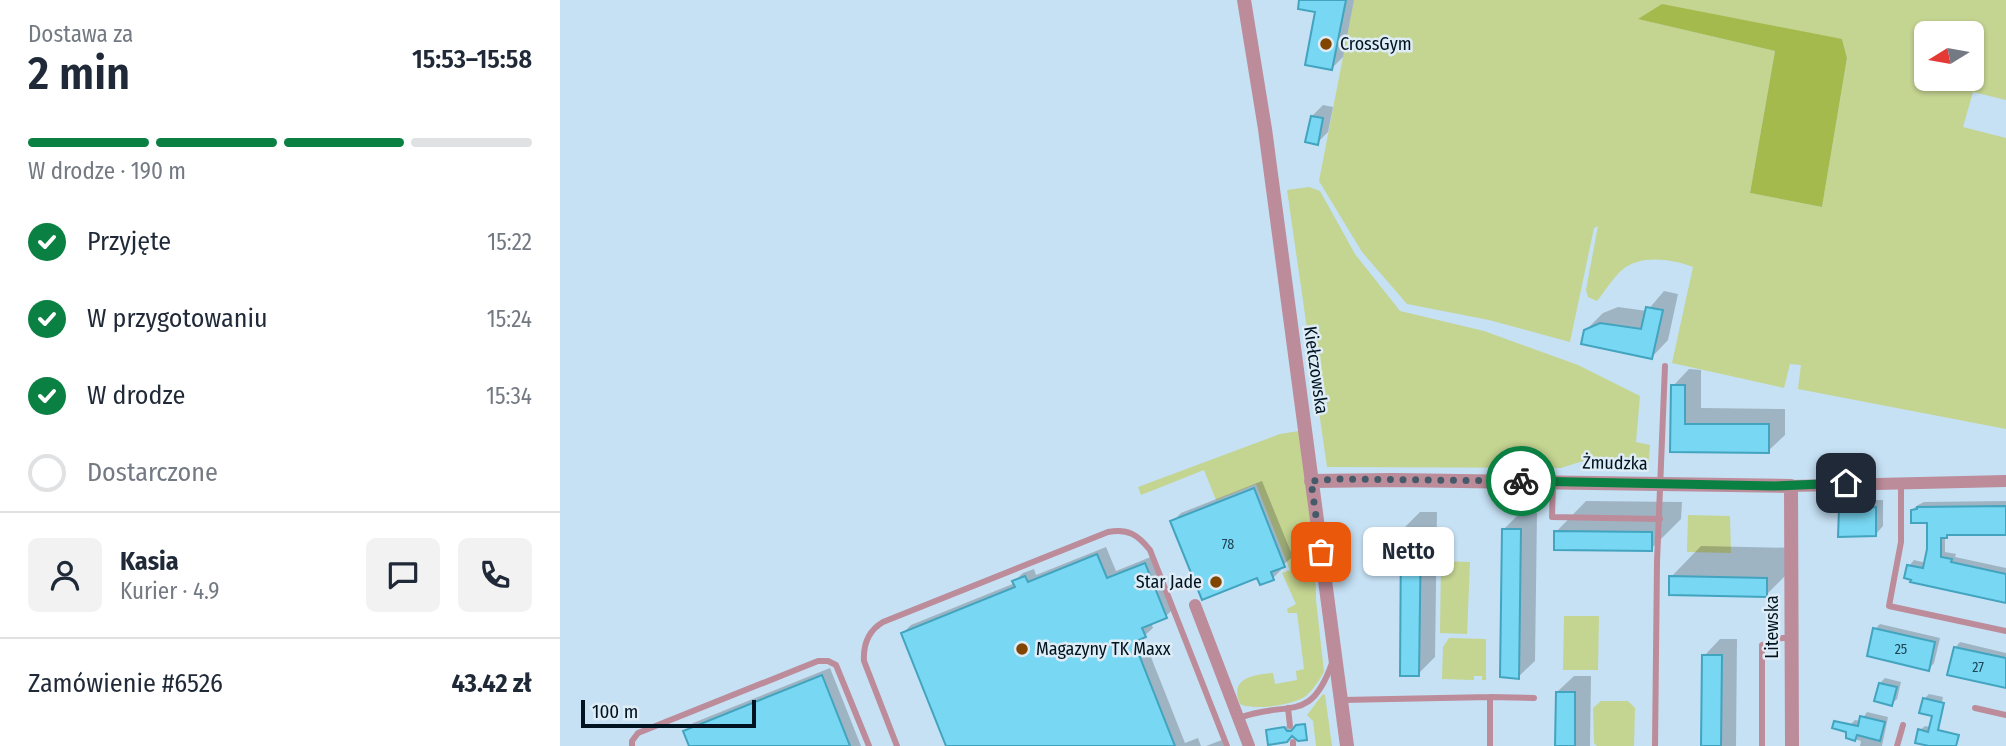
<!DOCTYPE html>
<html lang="pl">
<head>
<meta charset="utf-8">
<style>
	:root { --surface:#fff; --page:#f2f2f3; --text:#1f2937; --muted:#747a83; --line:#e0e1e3; --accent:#0b8043 }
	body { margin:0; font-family:"Fira Sans Condensed",sans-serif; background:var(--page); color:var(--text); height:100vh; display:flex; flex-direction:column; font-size:26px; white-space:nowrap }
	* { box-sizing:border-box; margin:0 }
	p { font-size:23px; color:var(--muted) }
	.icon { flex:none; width:38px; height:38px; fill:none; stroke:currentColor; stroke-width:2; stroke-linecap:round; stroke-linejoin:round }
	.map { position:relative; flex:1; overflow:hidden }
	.panel { display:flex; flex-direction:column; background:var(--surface); width:560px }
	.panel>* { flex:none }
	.needle { width:46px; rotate:259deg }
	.fabs { position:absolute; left:1354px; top:21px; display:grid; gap:14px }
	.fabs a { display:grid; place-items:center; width:70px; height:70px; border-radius:10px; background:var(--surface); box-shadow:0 2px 5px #0004; font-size:35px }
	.scale { position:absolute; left:21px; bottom:18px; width:175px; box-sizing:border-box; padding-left:7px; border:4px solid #001320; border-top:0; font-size:19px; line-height:24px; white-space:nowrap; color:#001320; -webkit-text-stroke:5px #deecf6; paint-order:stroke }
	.pin { position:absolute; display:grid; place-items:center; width:60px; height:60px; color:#fff; margin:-30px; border-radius:14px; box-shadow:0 4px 10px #0006 }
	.courier { position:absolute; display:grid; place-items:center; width:70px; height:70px; margin:-35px; border:5px solid #0b8043; border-radius:50%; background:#fff; color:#222; box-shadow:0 2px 9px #0007 }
	.bubble { position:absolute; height:49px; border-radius:10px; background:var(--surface); box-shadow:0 2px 5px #0004; font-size:23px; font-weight:600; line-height:49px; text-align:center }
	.headline em { font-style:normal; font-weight:600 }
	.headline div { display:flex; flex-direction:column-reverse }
	.headline { display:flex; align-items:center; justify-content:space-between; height:119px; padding:0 28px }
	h1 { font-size:46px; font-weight:600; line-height:52px }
	.bar { display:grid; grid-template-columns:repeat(4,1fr); gap:10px 7px; align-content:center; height:84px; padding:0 28px }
	.bar i { height:9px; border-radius:5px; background:var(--line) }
	.bar .active { background:var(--accent) }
	.bar p { grid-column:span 4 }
	.line { display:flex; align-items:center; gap:18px; padding:0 28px; border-top:2px solid var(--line) }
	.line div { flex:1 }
	.round { display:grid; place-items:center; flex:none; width:74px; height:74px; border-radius:10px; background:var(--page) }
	ol { padding:0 28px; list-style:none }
	li { display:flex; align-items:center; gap:21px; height:77px }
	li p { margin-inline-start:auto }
	li .icon { padding:7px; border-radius:50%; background:var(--accent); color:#fff; stroke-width:4 }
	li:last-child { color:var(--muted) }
	li i { width:38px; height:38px; border:4px solid var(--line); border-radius:50% }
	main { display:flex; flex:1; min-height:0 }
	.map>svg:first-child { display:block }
	.green { fill:#c4d491; fill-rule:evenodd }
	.forest { fill:#a5ba4d }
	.shadow { fill:#0003 }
	.building { fill:#78d7f3; stroke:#42a4bf; stroke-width:2 }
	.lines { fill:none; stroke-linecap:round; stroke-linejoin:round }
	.service { stroke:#bc8c9a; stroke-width:6 }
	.minor { stroke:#bc8c9a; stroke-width:12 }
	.tertiary { stroke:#bc8c9a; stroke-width:14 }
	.done { stroke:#455b6a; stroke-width:7; stroke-dasharray:0 12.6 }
	.route { stroke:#0b8043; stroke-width:9 }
	.poi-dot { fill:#814500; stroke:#deecf6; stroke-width:2.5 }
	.labels { text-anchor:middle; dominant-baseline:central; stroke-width:5; stroke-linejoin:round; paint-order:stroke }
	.number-label { font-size:14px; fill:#1e4455 }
	.poi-label { font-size:18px; fill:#001320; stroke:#deecf6; text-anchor:start }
	.street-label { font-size:18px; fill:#001320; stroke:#deecf6 }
</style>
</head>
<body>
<main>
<section class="panel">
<div class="headline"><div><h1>2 min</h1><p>Dostawa za</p></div><em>15:53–15:58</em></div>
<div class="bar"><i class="active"></i><i class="active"></i><i class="active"></i><i></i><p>W drodze · 190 m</p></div>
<ol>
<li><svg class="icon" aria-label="check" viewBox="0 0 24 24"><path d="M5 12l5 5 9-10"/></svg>Przyjęte<p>15:22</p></li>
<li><svg class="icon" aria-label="check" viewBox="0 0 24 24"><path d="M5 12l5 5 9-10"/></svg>W przygotowaniu<p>15:24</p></li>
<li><svg class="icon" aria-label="check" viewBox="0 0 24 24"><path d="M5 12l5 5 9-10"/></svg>W drodze<p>15:34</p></li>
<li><i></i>Dostarczone</li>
</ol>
<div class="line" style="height:126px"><a class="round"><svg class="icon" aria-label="person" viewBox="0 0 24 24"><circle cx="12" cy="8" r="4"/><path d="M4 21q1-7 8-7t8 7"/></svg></a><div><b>Kasia</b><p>Kurier · 4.9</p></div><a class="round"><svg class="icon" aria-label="chat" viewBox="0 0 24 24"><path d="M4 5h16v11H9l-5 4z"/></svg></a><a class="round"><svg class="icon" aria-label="phone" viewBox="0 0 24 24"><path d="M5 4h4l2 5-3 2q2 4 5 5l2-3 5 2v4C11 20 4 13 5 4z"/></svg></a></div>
<div class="line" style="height:91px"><div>Zamówienie #6526</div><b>43.42 zł</b></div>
</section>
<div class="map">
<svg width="1446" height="746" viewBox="0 0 1446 746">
	<rect width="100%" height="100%" fill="#c6e1f4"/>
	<!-- green -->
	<path class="green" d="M794,0H1446V100L1413,92L1403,127L1446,138V429L1238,389L1241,365L1230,364L1224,388L1112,363L1133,267C1112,259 1080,254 1062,270C1052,279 1045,291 1037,301L1028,297L1026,290L1038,226L1034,228L1010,342L929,320L847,304L802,252L759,181ZM1079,19L1282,39L1287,58L1262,207L1190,193L1215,51ZM1367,33H1412V79H1367Z
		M749,187L760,191L795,254L840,311L924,331L1018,365L1080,396L1076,442L1090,445L1088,468L1023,461L1001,468L767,467L727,190Z
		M739,431L755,558L756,600L764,672C759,680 754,689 747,695C736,705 693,711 680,704C669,678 693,675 713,673L715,684L737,680L736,671L744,669L737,613H728L727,609L736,604L722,573L730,570L696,484L656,500L644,470L581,495L578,487L720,434Z
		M1128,515L1170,516L1171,553L1127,552Z
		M881,561L910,562L907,634L880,633Z
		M1004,616H1039L1038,670H1003Z
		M889,638L926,639V680H922V676H914V680L882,679L883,647Z
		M763,694L765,695L772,746H756L753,721L747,715Z
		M1041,701H1068L1075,708L1074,746H1037L1034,743L1033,708Z"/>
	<!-- forest -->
	<path class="forest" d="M1102,4L1282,39L1287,58L1262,207L1190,193L1215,51L1078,19Z"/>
	<!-- shadow -->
	<path class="shadow" d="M741,0H794L783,57L772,68L757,11Z
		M763,105L773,107L768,132L757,143L752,116Z
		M1104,291L1118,294L1108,340L1092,357L1026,330L1043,313L1058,307L1087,311Z
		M1129,369L1141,370V408L1225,409V435L1208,451L1112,450L1113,386Z
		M702,481L733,557L720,567L721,570L713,578L698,576L612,522L621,513Z
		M1289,500H1323V526L1315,535L1281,508Z
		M1026,501L1122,502L1121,519L1091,549L996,532Z
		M1446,501V533L1389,534L1385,536V552L1396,554L1395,557L1446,568V602L1349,566L1354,560L1366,563L1369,549L1368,521L1352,510L1358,505L1364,502Z
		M860,512H877L875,657L858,674L843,529Z
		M960,513H977L975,661L958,677L943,530Z
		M1141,546L1237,548V564L1206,595L1111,577Z
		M546,547L556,571L593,556L614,608L606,616L591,622L593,628L583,637L625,743L638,738L641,746H388L343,633L351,625L455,583L454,581L463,573L474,569L476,575Z
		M1320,624L1380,638L1374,663L1369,669L1315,629Z
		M1160,639H1177L1176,746H1143L1144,656Z
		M1400,642L1446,653V686L1395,648Z
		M270,668L301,746H131L125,732L133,723Z
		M1014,676H1031L1030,746H997V692Z
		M1325,678L1341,682L1337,699L1331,704L1320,683Z
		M1369,694L1383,697L1374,742L1360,730L1365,726L1371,727L1374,715L1364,699Z
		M1307,712L1328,717L1322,746H1300L1301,741L1288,737L1290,725L1295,720L1301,721Z
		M743,723L745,738L707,730L727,726L729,729L734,730Z
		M662,740L664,746H646Z"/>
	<!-- building -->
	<path class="building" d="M739,0H786L772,70L745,65L755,12L738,9Z
		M751,116L763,118L758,145L745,142Z
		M1086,307L1103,310L1092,359L1021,344L1024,330L1040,323L1081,329Z
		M1111,385H1125V424H1209V453L1110,452Z
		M694,488L725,567L711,572L714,580L700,585L697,578L642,600L610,521Z
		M1446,506V535H1387V538H1381V557L1392,559L1391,562L1446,574V603L1350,582L1351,580L1344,578L1347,565L1363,568L1367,549V523H1351V510L1357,509V507Z
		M1316,507V536L1278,537L1279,508Z
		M841,528H861L859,676H840Z
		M942,529H961L959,679L940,677Z
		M994,531L1092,532V551L994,550Z
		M537,554L547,578L585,563L607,618L582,628L586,637L574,642L615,746H386L341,633L455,587L452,581L465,576L468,582Z
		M1109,576L1207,578V597L1109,595Z
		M1313,628L1375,642L1369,671L1307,656Z
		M1394,647L1446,658V688L1387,675Z
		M1142,655H1162L1161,746H1141Z
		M262,675L290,746H129L123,731Z
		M1319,683L1337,687L1332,706L1314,701Z
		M996,692H1015V746H995Z
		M1363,698L1384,703L1378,730L1399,735L1396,746H1369L1355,743L1358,729L1368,732L1372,716L1359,713Z
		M1300,716L1325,722L1320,741L1297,735L1295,741L1286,738V732L1272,728L1274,721L1298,726Z
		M745,724L747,740L738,741L732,736L727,742L708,745L706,730L724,727L727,731H731L736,725Z"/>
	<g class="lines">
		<!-- service -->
		<path class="service" d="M993,483L992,517L1100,519
			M1341,484V542L1329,606L1446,631
			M930,697L974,698
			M782,700L930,697V746
			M728,708L730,726
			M1415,708L1446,715
			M679,718C727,699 750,726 772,663
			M733,742V746
			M72,746V741L78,733L258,661H268L276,665L309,746
			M337,746L304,661C303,644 308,631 323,622L548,532C568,528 578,535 590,550L667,746
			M1095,746L1097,562L1105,366
			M1202,746V645L1222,638H1231
			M1337,746L1343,725"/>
		<!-- minor -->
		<path class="minor" d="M1231,486L1446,481
			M635,605L689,746"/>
		<!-- tertiary -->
		<path class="tertiary" d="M684,0L705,129L787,746
			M751,481L833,480L1231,486L1232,746"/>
	</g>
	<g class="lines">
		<!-- done -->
		<path class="done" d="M761,552L751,481L776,479L961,481"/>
		<!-- route -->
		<path class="route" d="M961,481L1215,486L1286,483"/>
	</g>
	<!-- markers -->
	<g class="poi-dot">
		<circle cx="766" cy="44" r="7"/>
		<circle cx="656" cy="582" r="7"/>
		<circle cx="462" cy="649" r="7"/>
	</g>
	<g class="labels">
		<!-- number labels -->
		<g class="number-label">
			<text x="668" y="544">78</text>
			<text x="1341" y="649">25</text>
			<text x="1418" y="667">27</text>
		</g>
		<!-- poi labels -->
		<g class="poi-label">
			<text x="780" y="44">CrossGym</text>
			<text x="642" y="582" text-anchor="end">Star Jade</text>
			<text x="476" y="649">Magazyny TK Maxx</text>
		</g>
		<!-- street labels -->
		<g class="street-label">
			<text transform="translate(756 370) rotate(82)">Kiełczowska</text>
			<text transform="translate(1055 463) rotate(1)">Żmudzka</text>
			<text transform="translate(1212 627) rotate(-90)">Litewska</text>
		</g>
	</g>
</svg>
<div class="fabs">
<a><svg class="needle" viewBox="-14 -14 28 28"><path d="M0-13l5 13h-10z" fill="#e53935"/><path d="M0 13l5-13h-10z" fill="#747a83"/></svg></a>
</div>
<div class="scale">100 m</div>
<div class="pin" style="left:761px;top:552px;background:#ea580c"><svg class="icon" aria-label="bag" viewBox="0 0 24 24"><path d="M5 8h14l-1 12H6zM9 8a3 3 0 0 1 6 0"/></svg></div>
<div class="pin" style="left:1286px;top:483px;background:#1f2937"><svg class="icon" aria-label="home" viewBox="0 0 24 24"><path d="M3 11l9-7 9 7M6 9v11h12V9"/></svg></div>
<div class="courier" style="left:961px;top:481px"><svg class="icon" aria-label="bike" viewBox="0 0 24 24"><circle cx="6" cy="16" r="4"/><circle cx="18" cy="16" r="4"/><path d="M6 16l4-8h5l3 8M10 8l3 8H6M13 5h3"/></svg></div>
<div class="bubble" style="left:803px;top:527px;width:91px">Netto</div>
</div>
</main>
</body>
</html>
